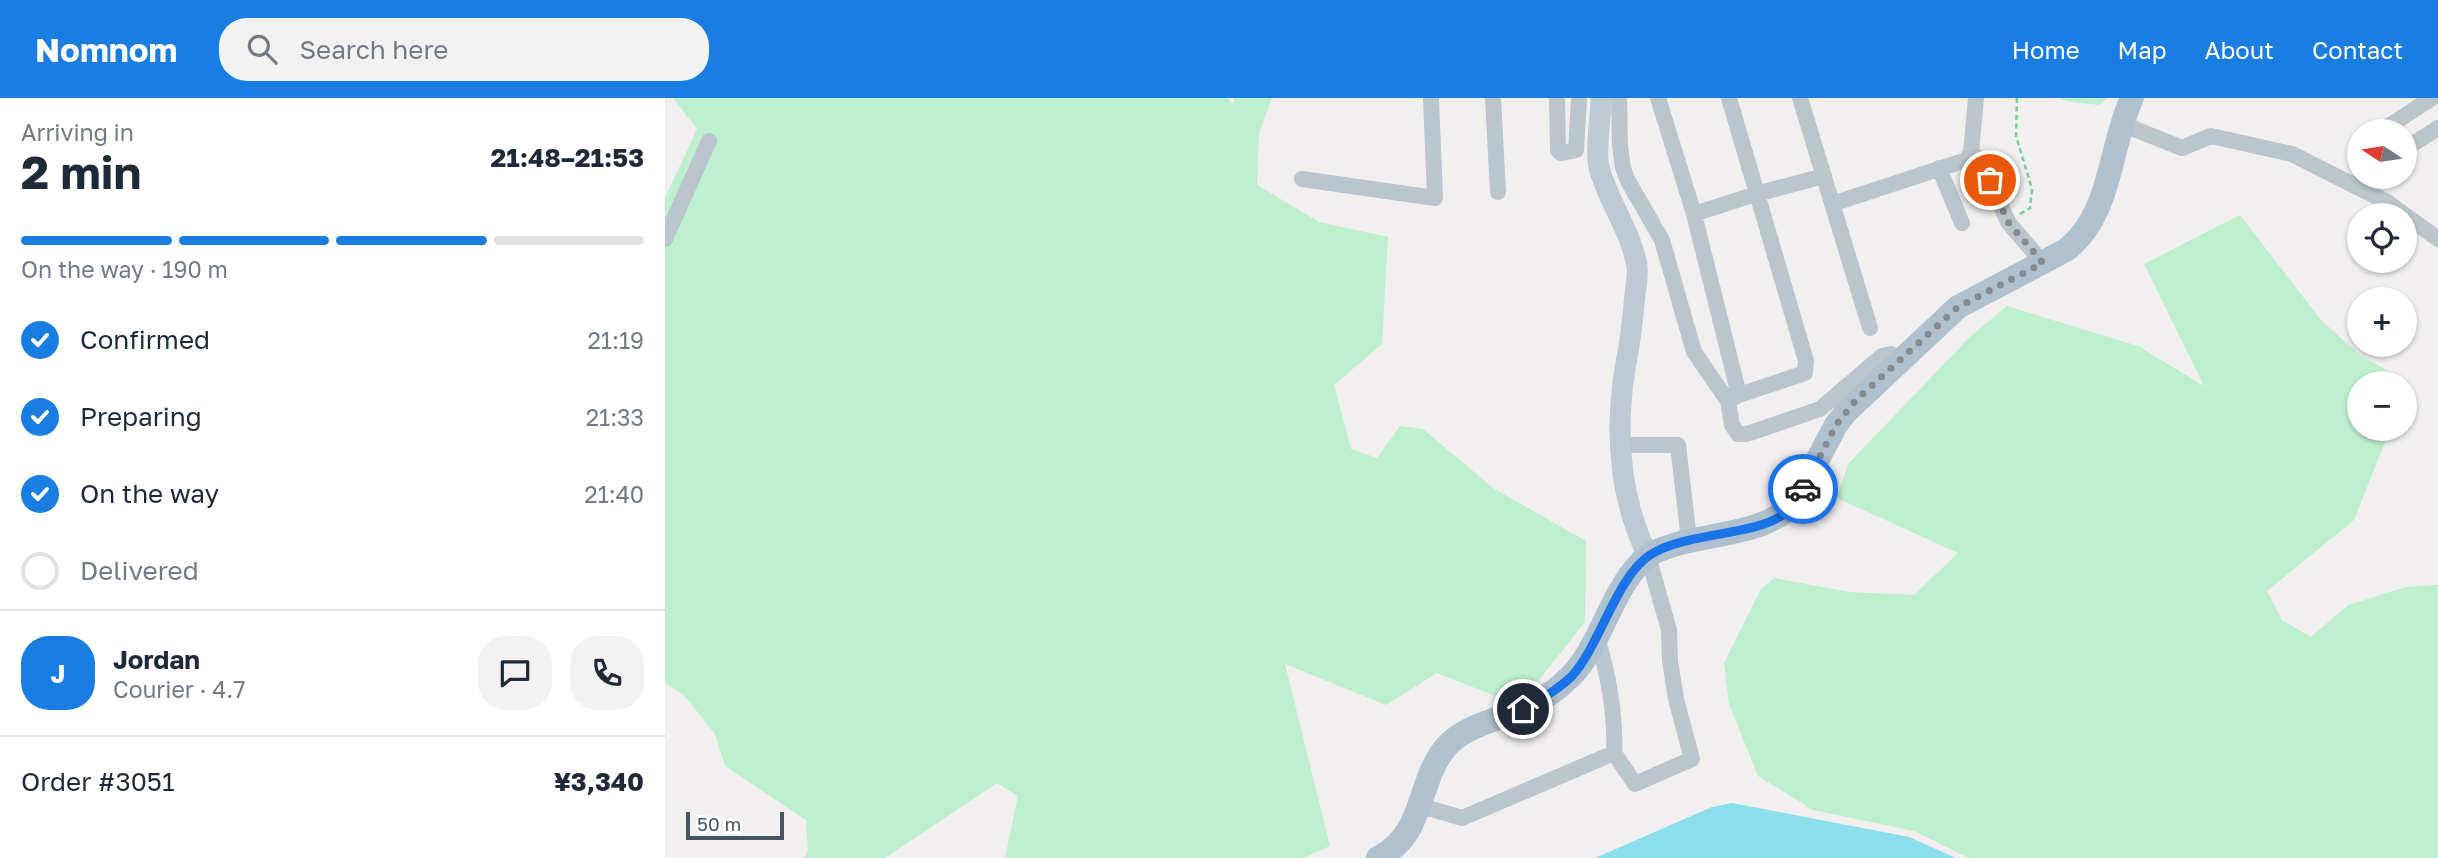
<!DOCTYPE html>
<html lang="en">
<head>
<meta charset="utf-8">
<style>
	:root { --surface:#fff; --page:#f2f2f3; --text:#1f2937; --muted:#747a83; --line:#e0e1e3; --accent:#197de2 }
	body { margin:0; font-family:"Golos Text",sans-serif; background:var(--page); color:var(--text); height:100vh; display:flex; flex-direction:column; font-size:26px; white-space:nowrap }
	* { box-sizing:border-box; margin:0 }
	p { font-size:23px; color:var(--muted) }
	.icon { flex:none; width:38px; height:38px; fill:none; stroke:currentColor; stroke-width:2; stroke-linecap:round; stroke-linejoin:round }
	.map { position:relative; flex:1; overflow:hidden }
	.details { display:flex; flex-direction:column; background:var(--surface); width:665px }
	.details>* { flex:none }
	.needle { width:46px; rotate:282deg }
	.tools { position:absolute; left:1682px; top:21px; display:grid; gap:14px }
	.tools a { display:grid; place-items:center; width:70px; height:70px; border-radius:50%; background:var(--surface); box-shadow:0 2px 5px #0004; font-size:35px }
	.scale { position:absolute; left:21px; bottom:18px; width:98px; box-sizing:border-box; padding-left:7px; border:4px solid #47545d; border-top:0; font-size:19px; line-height:24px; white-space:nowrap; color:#47545d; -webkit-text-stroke:5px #fff; paint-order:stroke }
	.pin { position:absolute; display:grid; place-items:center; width:60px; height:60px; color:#fff; margin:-30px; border:4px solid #fff; border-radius:50%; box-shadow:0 2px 7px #0007 }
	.courier { position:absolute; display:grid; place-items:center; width:70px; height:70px; margin:-35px; border:5px solid #1a73e8; border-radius:50%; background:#fff; color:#222; box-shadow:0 2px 9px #0007 }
	.overview em { font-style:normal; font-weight:700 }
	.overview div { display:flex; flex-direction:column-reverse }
	.overview { display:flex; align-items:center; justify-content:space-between; height:119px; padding:0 21px }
	h1 { font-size:46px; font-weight:700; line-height:52px }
	.bar { display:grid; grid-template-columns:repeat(4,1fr); gap:10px 7px; align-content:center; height:84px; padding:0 21px }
	.bar i { height:9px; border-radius:5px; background:var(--line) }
	.bar .current { background:var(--accent) }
	.bar p { grid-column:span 4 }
	.line { display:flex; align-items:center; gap:18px; padding:0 21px; border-top:2px solid var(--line) }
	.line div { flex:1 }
	.round { display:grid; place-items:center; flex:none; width:74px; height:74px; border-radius:28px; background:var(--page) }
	ol { padding:0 21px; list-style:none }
	li { display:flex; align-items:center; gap:21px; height:77px }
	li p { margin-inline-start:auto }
	li .icon { padding:7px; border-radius:50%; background:var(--accent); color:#fff; stroke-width:4 }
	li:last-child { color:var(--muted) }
	li i { width:38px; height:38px; border:4px solid var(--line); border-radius:50% }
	header { display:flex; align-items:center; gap:42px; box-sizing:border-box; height:98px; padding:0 35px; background:var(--accent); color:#fff }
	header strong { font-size:33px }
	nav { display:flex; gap:38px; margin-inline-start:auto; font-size:24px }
	.search { width:490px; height:63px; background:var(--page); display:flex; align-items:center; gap:18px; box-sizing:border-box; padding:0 24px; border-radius:28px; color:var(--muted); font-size:26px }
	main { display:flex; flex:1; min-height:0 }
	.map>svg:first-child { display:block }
	.green { fill:#beefce }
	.water { fill:#8bdeec }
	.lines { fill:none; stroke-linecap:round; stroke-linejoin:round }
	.path { stroke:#76cd9d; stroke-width:2.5; stroke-dasharray:5 3.5; stroke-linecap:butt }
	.street { stroke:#bbc5cc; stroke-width:16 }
	.secondary { stroke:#bdc9d3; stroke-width:21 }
	.primary { stroke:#afc1ce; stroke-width:24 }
	.done { stroke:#838a90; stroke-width:7; stroke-dasharray:0 12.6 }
	.route { stroke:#1a73e8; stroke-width:9 }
</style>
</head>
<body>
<header>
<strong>Nomnom</strong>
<div class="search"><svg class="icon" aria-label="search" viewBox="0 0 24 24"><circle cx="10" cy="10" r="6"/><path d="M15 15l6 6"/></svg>Search here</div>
<nav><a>Home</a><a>Map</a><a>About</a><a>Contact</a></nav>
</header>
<main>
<section class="details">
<div class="overview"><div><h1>2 min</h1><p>Arriving in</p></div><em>21:48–21:53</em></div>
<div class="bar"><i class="current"></i><i class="current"></i><i class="current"></i><i></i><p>On the way · 190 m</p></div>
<ol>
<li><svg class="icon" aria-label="check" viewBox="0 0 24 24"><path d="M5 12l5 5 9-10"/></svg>Confirmed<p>21:19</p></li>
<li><svg class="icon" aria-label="check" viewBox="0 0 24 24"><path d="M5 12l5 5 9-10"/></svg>Preparing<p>21:33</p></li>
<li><svg class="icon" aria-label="check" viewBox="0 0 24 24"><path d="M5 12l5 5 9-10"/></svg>On the way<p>21:40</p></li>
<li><i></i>Delivered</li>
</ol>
<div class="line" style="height:126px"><b class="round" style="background:var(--accent);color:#fff">J</b><div><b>Jordan</b><p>Courier · 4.7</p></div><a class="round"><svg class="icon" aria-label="chat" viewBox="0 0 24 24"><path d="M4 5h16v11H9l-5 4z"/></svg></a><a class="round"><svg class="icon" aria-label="phone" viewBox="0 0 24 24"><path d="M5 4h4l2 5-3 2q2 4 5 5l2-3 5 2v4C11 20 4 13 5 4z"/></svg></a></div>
<div class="line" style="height:91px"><div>Order #3051</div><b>¥3,340</b></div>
</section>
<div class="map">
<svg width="1773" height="760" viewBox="0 0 1773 760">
	<rect width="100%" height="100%" fill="#f2eff0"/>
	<!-- green -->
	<path class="green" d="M8,0H562L568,6L569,0H607L594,35L592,87L654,124L723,139L717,246L669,287L686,351L712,360L735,328L758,331L828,390L921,443L920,524L874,582L833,599L772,575L721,607L620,566L665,748L638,760H340L353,698L332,685L220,760H139L143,753L141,722L60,668L50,636L19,597L0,585V100L32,31Z
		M1395,0H1442L1434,7L1401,3Z
		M1575,117L1656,222L1696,258L1744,284L1740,295V285H1694V331H1725L1689,422L1602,493L1617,522L1646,539L1683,507L1741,489L1773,487V760H1304L1249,733L1148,712L1093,678L1064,606L1059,565L1096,491L1109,480L1184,494L1249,497L1293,455L1172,400L1183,366L1306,238L1342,208L1473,248L1539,288L1479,166Z"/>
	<!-- water -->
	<path class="water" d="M1067,705L1244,739L1291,760H930L1047,709Z"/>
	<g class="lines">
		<!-- path -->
		<path class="path" d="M1352,0L1351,38L1367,91L1365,110L1355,116"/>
		<!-- street -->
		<path class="street" d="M828,0L833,94
			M892,0L893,52L896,55L911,52L914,0
			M954,0L955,48L958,70L963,83L997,142L1029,254L1063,303L1067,327L1073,336H1082L1155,311L1217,258L1226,256L1236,261
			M993,0L1029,116L1074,297
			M1135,0L1205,230
			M1457,26L1517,50L1546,38L1627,56L1722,104L1773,141
			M1721,30L1767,0
			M1751,44L1773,30
			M1306,55L1316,62L1343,124L1378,165
			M1274,70L1297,125
			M637,81L770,100L766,0
			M1167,106L1301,62L1306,55L1311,0
			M1029,116L1091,96L1159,78
			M0,141L44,43
			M1063,303L1074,297L1140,275L1141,263L1064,0
			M954,347H1013L1024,442
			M949,655L970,686L1027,661L1011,601L1005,563L1004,532L983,458
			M756,708L797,720L949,655C951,616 943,576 932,539"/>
		<!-- secondary -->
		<path class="secondary" d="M936,0C936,18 930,54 934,69C942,102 967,134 972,169C973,178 971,188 970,196C968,221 965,245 960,270C950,334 954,399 983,458"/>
		<!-- primary -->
		<path class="primary" d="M713,760C761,736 751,685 781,649C799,628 832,622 857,611C874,604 892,592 905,579C937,548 947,486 983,458C991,452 1003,449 1012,446C1050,435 1104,435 1130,404L1171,327L1181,314L1293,209L1401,152C1447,117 1444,49 1467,0"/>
	</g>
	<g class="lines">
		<!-- done -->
		<path class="done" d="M1138,391L1171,327L1191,302L1293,209L1378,165L1343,124L1325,82"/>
		<!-- route -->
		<path class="route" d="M858,611C875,601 893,592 907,578C935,547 952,478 985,457C1021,433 1094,439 1123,413C1129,407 1133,399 1138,391"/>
	</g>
</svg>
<div class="tools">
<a><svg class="needle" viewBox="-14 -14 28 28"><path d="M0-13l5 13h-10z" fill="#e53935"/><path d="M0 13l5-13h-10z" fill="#747a83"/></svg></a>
<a><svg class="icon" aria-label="locate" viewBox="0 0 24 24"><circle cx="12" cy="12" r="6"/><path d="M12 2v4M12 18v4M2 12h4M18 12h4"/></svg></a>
<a>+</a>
<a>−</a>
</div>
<div class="scale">50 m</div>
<div class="pin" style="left:1325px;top:82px;background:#ea580c"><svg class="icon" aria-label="bag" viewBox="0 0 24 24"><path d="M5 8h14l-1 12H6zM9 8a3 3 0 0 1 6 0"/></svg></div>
<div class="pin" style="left:858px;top:611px;background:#1f2937"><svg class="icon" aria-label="home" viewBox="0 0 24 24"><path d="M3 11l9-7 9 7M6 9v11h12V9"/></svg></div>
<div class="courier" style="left:1138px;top:391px"><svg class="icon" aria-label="car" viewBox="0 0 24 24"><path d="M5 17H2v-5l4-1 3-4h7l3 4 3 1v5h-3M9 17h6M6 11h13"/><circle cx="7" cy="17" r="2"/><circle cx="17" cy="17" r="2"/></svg></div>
</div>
</main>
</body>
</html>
